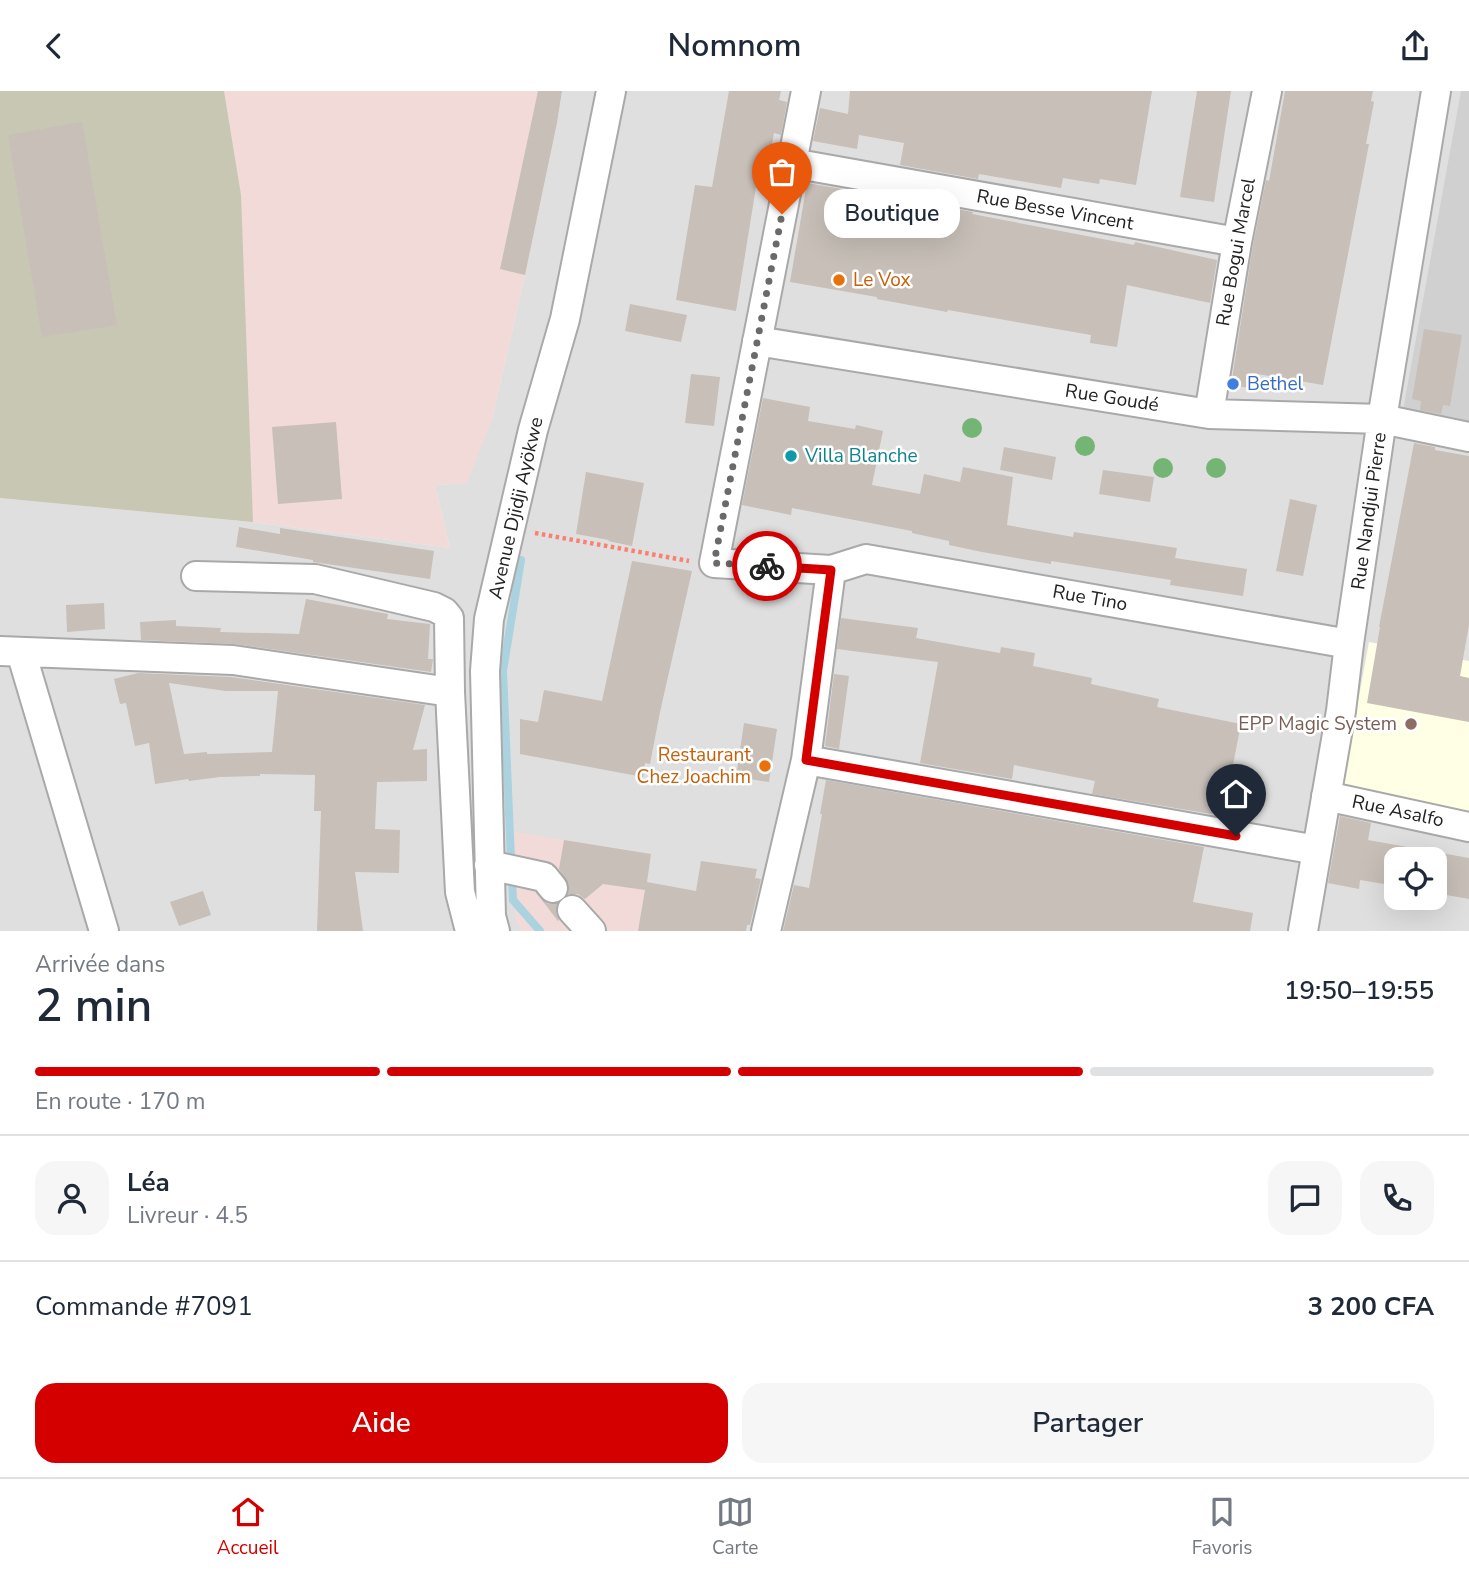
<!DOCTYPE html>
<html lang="fr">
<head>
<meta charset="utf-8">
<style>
	:root { --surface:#fff; --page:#f6f6f7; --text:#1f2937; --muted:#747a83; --line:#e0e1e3; --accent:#d40000 }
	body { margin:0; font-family:"Nunito Sans",sans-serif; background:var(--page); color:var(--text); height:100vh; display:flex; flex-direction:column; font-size:26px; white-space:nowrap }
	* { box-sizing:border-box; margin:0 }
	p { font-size:23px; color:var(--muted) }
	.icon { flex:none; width:38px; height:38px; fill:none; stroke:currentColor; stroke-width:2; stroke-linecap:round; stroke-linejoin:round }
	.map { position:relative; height:840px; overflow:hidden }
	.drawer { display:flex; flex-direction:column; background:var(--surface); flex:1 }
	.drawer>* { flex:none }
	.controls { position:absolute; left:1384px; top:756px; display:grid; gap:14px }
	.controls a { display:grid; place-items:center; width:63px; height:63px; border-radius:14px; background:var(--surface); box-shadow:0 7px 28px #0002; font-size:35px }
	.pin { position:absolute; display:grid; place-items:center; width:60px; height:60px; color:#fff; margin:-72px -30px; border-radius:50% 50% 50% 0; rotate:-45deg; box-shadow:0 0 7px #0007 }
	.pin .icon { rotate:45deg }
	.courier { position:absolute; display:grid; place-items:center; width:70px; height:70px; margin:-35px; border:5px solid #d40000; border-radius:50%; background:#fff; color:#222; box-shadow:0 2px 9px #0007 }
	.bubble { position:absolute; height:49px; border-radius:21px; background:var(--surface); box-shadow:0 7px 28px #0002; font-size:23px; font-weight:600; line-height:49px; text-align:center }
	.headline em { font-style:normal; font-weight:600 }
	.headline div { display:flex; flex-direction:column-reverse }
	.headline { display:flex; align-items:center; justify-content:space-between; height:119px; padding:0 35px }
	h1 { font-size:46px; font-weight:600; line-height:52px }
	.bar { display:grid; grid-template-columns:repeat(4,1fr); gap:10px 7px; align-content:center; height:84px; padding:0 35px }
	.bar i { height:9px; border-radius:5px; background:var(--line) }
	.bar .selected { background:var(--accent) }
	.bar p { grid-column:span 4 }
	.line { display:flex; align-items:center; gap:18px; padding:0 35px; border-top:2px solid var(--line) }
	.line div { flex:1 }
	.round { display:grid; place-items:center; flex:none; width:74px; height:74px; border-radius:21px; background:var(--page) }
	.button { display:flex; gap:14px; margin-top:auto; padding:14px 35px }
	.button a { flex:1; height:80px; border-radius:21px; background:var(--accent); color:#fff; font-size:28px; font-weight:600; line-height:80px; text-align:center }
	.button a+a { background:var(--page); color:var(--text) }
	header { display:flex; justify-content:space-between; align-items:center; height:91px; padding:0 35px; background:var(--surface); font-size:32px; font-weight:600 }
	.dock { display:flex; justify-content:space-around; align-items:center; height:98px; border-top:2px solid var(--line); background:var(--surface); font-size:19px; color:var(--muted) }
	.dock a { display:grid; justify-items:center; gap:4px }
	.dock .selected { color:var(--accent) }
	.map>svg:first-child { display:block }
	.residential { fill:#e0dfdf; fill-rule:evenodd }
	.commercial { fill:#f2dad9 }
	.education { fill:#ffffe5 }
	.religious { fill:#d0d0d0 }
	.construction { fill:#c7c7b4 }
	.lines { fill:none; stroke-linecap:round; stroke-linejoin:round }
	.stream { stroke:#aad3df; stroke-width:8 }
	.building { fill:#c7bfb8; fill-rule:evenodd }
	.minor-casing { stroke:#a9a9a9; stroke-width:32 }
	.path { stroke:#fa8072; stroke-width:4.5; stroke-dasharray:3.5 3.5; stroke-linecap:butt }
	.minor { stroke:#fff; stroke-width:28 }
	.tree { fill:#74b475 }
	.done { stroke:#6b6a68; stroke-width:7; stroke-dasharray:0 12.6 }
	.route { stroke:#d40000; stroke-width:9 }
	.food-dot { fill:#e8710a; stroke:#fff; stroke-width:2.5 }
	.shop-dot { fill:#3f7fe0; stroke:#fff; stroke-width:2.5 }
	.culture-dot { fill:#0f9aa8; stroke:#fff; stroke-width:2.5 }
	.education-dot { fill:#8d6e63; stroke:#fff; stroke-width:2.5 }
	.labels { text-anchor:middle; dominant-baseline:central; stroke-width:5; stroke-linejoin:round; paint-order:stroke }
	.street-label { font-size:19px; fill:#222; stroke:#fff }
	.food-label { font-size:19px; fill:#c56008; stroke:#fff; text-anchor:start }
	.shop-label { font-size:19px; fill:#366cbe; stroke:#fff; text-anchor:start }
	.culture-label { font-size:19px; fill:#0d838f; stroke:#fff; text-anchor:start }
	.education-label { font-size:19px; fill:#785e54; stroke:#fff; text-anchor:end }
</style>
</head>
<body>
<header><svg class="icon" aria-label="back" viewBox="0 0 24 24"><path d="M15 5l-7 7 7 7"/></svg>Nomnom<svg class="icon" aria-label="share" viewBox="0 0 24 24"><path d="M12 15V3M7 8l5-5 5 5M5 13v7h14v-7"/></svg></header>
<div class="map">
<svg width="1469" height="840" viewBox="0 0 1469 840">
	<rect width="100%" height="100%" fill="#f2efe9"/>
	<!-- residential -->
	<path class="residential" d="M562,0H1469V840H0V407L253,431L450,457L435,394L451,393L492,328L525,184L557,32ZM1396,768H1435V807H1396Z"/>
	<!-- commercial -->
	<path class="commercial" d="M0,0H562L557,32L525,184L492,328L467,392L435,394L450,457L253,431L0,407Z
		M515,741L651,763L638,840H522L515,828Z"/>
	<!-- education -->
	<path class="education" d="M1369,551L1469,570V721L1342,697Z"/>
	<!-- religious -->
	<path class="religious" d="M1461,0H1469V331L1403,319Z"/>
	<!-- construction -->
	<path class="construction" d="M0,0H224L241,104L253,431L0,407Z"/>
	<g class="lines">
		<!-- stream -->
		<path class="stream" d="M511,769L503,580L521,469
			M512,787L513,809L540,840"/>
	</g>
	<!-- building -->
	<path class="building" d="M538,0H562L557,32L525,184L500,178Z
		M729,0H781L779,9L787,11L781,44L774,42L764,98L756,96L736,220L676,209L695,94L712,96Z
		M850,0H1152L1136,94L1100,88L1099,93L1063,87L1061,97L979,83L978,88L900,74L904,52L859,44L857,58L813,50L820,17L848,23Z
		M1197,0H1231L1214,111L1180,106Z
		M1285,0H1373L1371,10L1374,11L1366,53H1369L1323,294L1252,282L1249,297L1231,294L1253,154L1266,89L1269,90Z
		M82,31L117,234L42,246L8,44Z
		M807,92L973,121L972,123L1134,154L1135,151L1217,169L1210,212L1127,194L1117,256L1090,252L1091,244L948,219L947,221L877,208V206L790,191Z
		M630,213L687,224L681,251L625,240Z
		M1424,238L1462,244L1450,315L1443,314L1441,323L1420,319L1421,310L1412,308Z
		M691,283L720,286L714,335L685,332Z
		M763,307L810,316L808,330L855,338L856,334L883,340L872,394L920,403L924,383L960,391L963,376L1013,386L1007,434L1073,446L1074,441L1177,457L1175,467L1247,478L1243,505L1170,494L1171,489L1051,470V473L982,461L949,454V450L912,442V440L792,417L791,424L742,414Z
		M336,331L342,408L278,413L272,336Z
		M1414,352L1435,356V359L1469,365V534L1460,585L1469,587V631L1367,612L1380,536H1379Z
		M1004,356L1056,366L1052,389L1000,379Z
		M1103,379L1154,386L1150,411L1099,403Z
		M586,381L644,392L632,455L608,450L609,449L576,443Z
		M1290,408L1317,414L1303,485L1276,480Z
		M239,436L280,443V437L434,460L430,488L313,471V469L236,456Z
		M632,470L692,480L660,621L650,673L645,672L643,686L520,663V628L538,631L544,599L602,610Z
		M306,508L388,523L387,528L430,533L428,568H433L431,581L235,553L141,549L140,531L176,529V535L221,537L220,541L299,543Z
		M104,512L105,538L67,541L66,514Z
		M841,527L918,537L916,547L1000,562L1001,556L1035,562L1033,575L1092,587L1091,593L1159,608L1157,616L1241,633L1223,725L1092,703L1095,690L1014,674L1012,688L920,672L938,571L837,558Z
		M138,582L231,586L425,614L413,659L427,658V690L377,691L375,738L400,739L399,782L355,781L363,840H317L321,720H314L315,684L260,683V685L220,686L189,690L188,688L155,693L149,652L135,655L126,612L120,613L114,588ZM169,592L226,600H278L272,661L207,663V661L184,663Z
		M834,583L849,585L839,658L825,655Z
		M744,632L777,638L769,691L736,686Z
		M826,689L1204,756L1193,811L1253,822L1250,840H783L794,794L809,797L822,723H820Z
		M1340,725L1371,732L1368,749L1469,767V808L1435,802V768H1396V795L1360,789L1359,798L1328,792Z
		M564,749L651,763L647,791L696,800L701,770L757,778L755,787L761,788L750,834H747L746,840H638L645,799L603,793L585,808L578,803H568L569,794L559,778Z
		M203,800L211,824L179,835L170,811Z
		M541,808L548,813H557L556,822L559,829L558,830Z"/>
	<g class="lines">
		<defs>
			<path id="minor" d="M792,72L1237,151
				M757,250L1209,323L1382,328L1469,346
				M1209,323L1237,151L1267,0
				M831,479L866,468L1349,553
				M196,485L315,488L434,516L444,521L449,527L450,601L460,801L470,840
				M0,560L233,569L450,601
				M21,561L104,840
				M806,669L1317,759
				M1326,705L1469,736
				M489,774L544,786L553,797
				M572,819L591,840
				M495,840L491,825L485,580L489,528L533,339L565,228L611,0
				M766,840L806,669L831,479L714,472L806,0
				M1303,840L1341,620L1349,553L1382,328L1436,0"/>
		</defs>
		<!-- minor casing -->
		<use href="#minor" class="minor-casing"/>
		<!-- path -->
		<path class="path" d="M535,442L689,470"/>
		<!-- minor -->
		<use href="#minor" class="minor"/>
	</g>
	<!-- trees -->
	<g class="tree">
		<circle cx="972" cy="337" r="10"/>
		<circle cx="1085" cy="355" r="10"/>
		<circle cx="1163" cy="377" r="10"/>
		<circle cx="1216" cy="377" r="10"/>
	</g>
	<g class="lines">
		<!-- done -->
		<path class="done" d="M767,475L714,472L782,123"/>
		<!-- route -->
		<path class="route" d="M767,475L831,479L806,669L1236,745"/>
	</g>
	<!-- markers -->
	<g class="food-dot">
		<circle cx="839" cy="189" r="7"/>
		<circle cx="765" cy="675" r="7"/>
	</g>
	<circle class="shop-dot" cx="1233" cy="293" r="7"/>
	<circle class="culture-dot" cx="791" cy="365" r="7"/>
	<circle class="education-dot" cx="1411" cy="633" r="7"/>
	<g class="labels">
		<!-- street labels -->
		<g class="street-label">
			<text transform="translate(1055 119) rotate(10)">Rue Besse Vincent</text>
			<text transform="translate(1236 161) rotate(-80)">Rue Bogui Marcel</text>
			<text transform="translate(1112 307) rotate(9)">Rue Goudé</text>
			<text transform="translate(516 417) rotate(-77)">Avenue Djidji Ayökwe</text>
			<text transform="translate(1369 420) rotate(-82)">Rue Nandjui Pierre</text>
			<text transform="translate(1090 507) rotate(10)">Rue Tino</text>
			<text transform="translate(1398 720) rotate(12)">Rue Asalfo</text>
		</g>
		<!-- food labels -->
		<g class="food-label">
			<text x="853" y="189">Le Vox</text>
			<text x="751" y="664" text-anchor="end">Restaurant<tspan x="751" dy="22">Chez Joachim</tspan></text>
		</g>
		<!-- shop labels -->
		<g class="shop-label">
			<text x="1247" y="293">Bethel</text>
		</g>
		<!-- culture labels -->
		<g class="culture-label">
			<text x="805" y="365">Villa Blanche</text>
		</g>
		<!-- education labels -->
		<g class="education-label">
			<text x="1397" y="633">EPP Magic System</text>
		</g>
	</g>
</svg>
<div class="controls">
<a><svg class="icon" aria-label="locate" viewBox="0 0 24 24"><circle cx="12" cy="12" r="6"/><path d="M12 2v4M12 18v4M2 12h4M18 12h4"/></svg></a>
</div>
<div class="pin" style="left:782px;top:123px;background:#ea580c"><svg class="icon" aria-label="bag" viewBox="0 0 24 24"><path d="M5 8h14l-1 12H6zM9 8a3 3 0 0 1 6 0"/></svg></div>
<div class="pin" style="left:1236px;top:745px;background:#1f2937"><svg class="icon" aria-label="home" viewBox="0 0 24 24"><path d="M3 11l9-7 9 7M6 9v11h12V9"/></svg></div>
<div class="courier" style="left:767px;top:475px"><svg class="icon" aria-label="bike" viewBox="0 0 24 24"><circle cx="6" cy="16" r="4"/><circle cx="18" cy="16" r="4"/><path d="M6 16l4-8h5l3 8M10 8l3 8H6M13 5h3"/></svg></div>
<div class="bubble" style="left:824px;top:98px;width:136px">Boutique</div>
</div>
<section class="drawer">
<div class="headline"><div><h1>2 min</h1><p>Arrivée dans</p></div><em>19:50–19:55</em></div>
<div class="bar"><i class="selected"></i><i class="selected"></i><i class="selected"></i><i></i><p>En route · 170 m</p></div>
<div class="line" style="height:126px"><a class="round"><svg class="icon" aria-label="person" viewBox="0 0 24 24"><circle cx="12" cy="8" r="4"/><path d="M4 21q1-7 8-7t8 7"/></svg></a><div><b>Léa</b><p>Livreur · 4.5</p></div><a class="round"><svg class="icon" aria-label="chat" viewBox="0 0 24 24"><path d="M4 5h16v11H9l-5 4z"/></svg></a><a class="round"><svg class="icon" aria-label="phone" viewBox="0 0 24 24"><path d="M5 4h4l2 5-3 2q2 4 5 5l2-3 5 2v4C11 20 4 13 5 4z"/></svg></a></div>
<div class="line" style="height:91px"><div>Commande #7091</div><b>3 200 CFA</b></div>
<div class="button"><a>Aide</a><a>Partager</a></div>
</section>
<nav class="dock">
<a class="selected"><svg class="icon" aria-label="home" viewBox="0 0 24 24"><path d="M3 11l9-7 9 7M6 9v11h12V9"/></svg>Accueil</a>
<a><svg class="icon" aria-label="map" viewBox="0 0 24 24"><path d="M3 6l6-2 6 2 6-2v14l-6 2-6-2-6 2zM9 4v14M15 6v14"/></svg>Carte</a>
<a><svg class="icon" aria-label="saved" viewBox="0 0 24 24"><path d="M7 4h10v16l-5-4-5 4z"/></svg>Favoris</a>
</nav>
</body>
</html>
